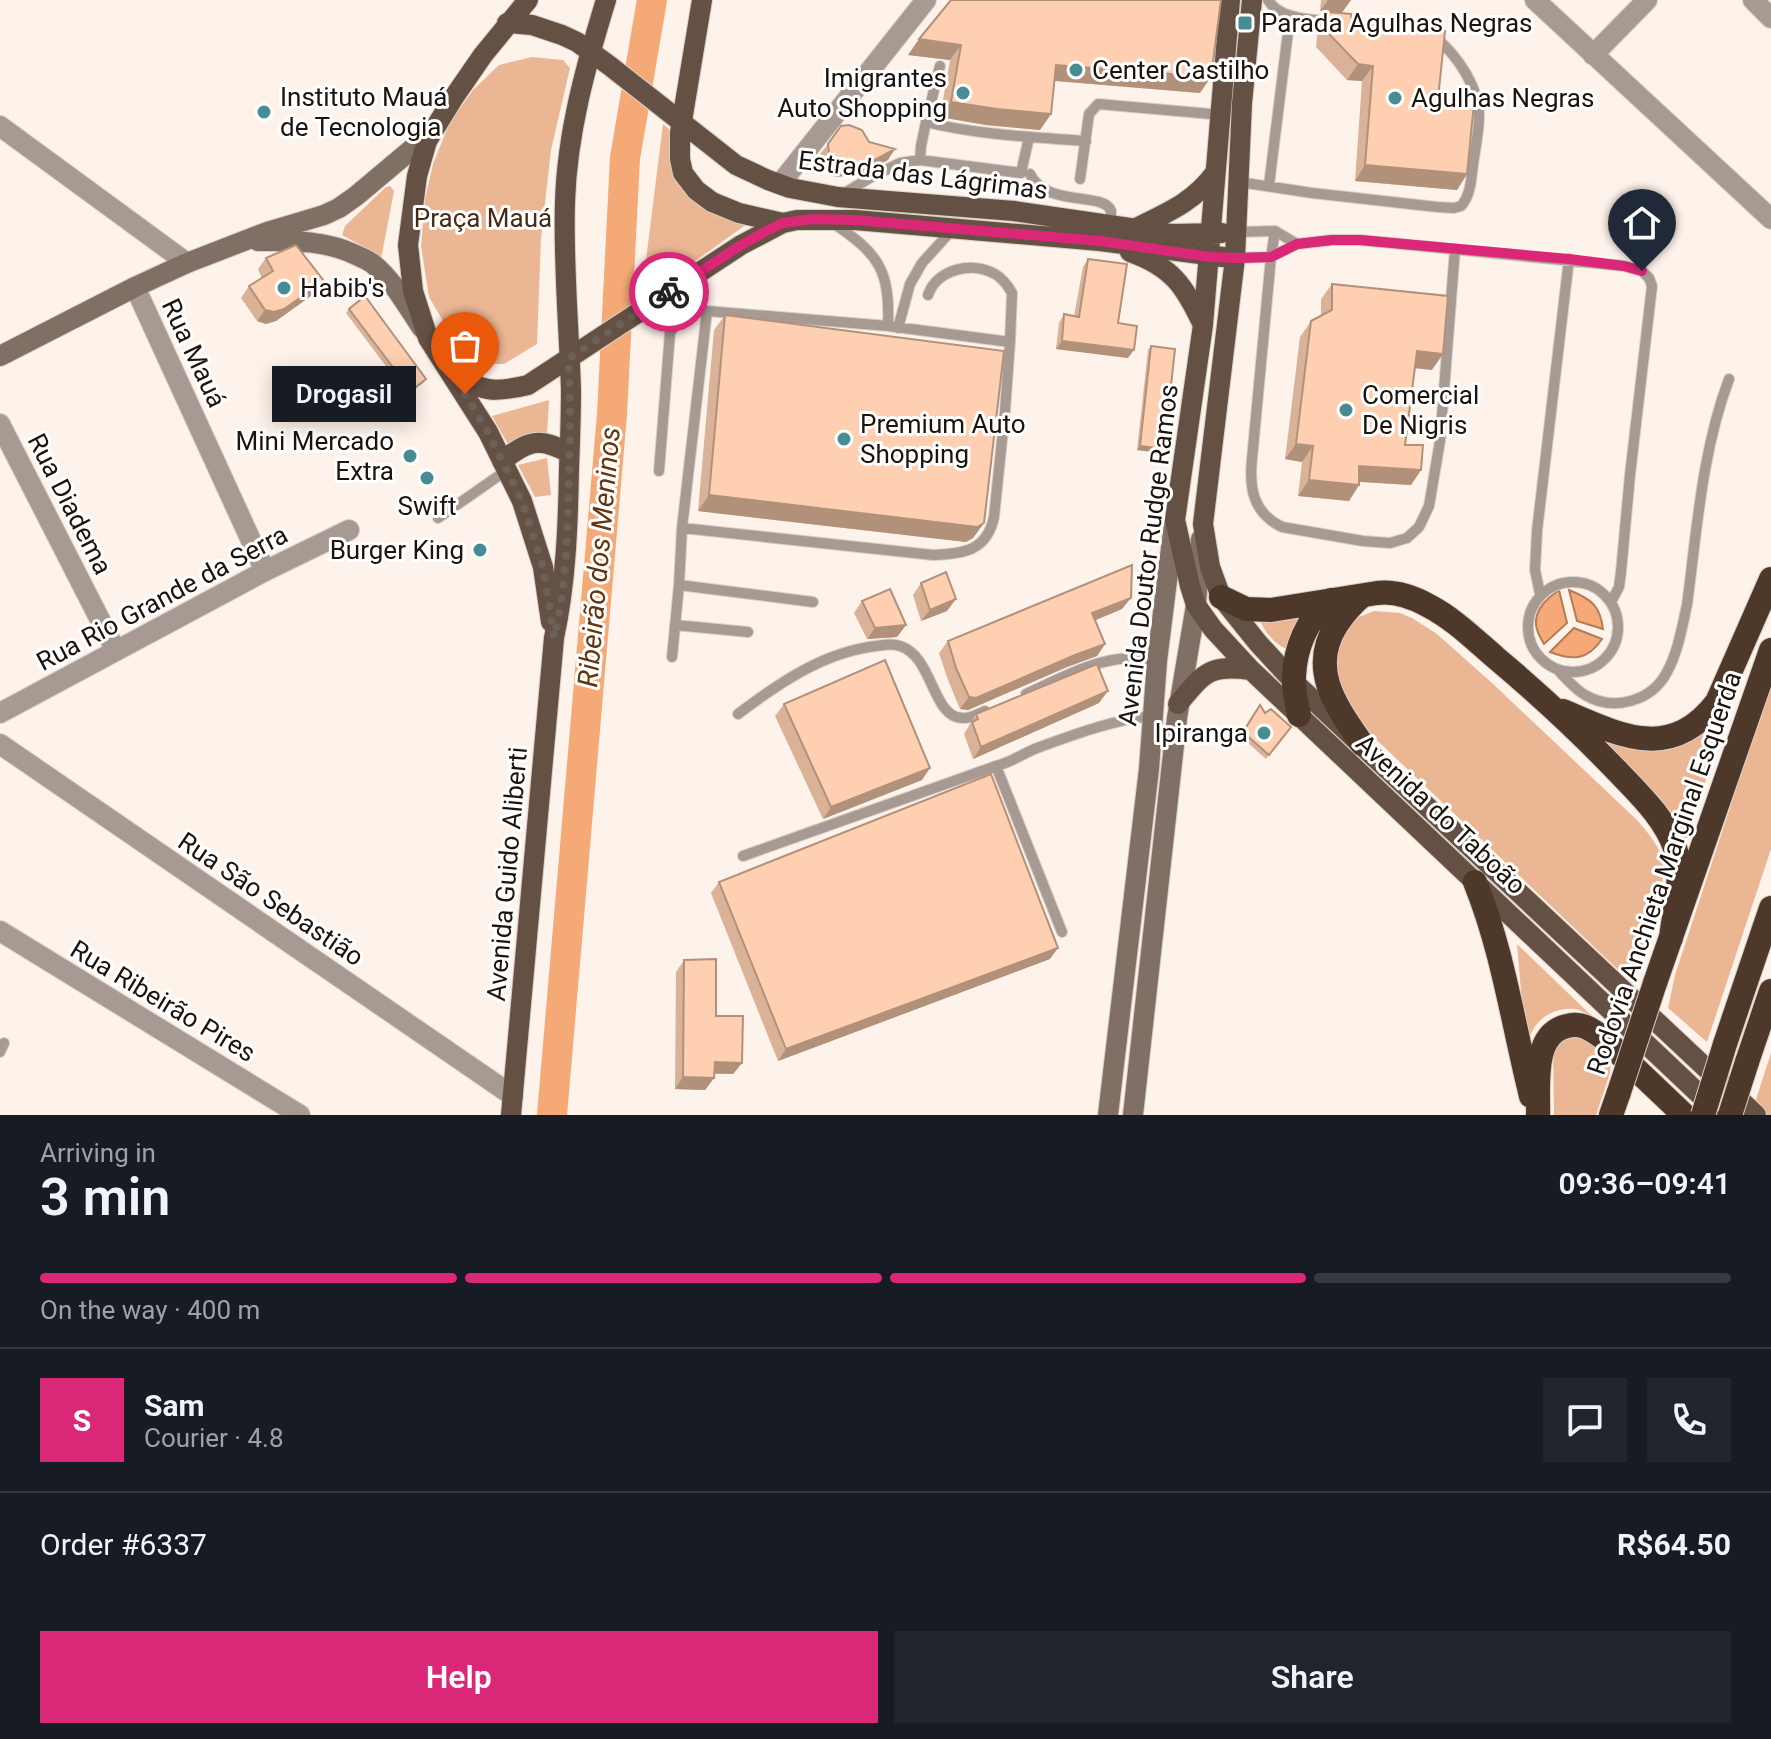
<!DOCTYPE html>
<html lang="en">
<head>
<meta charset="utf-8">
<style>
	:root { --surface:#171b24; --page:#20242c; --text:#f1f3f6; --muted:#9ea1a6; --line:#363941; --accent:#db2777 }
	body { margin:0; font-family:Roboto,sans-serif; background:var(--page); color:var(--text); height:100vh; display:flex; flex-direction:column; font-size:30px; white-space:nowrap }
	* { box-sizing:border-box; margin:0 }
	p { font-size:26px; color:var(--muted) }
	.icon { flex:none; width:44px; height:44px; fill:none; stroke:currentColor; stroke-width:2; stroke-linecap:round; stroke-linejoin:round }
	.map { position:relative; height:1115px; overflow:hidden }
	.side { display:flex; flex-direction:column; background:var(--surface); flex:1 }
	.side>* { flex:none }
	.pin { position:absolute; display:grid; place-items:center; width:68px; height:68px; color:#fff; margin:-82px -34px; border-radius:50% 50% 50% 0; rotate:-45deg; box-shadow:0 0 8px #0007 }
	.pin .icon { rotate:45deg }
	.courier { position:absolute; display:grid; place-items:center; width:80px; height:80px; margin:-40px; border:6px solid #db2777; border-radius:50%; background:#fff; color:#222; box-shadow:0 2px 10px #0007 }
	.bubble { position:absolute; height:56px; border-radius:0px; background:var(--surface); box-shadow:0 4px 20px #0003; font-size:26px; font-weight:600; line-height:56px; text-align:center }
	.head em { font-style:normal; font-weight:600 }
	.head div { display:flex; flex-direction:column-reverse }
	.head { display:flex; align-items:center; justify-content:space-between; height:136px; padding:0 40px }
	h1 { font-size:52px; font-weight:600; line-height:60px }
	.bar { display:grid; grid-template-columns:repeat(4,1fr); gap:12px 8px; align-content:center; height:96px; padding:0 40px }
	.bar i { height:10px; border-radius:6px; background:var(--line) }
	.bar .active { background:var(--accent) }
	.bar p { grid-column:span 4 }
	.line { display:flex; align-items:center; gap:20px; padding:0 40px; border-top:2px solid var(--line) }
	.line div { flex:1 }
	.round { display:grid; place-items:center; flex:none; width:84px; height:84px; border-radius:0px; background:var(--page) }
	.button { display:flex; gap:16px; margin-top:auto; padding:16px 40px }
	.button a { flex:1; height:92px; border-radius:0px; background:var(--accent); color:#fff; font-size:32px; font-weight:600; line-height:92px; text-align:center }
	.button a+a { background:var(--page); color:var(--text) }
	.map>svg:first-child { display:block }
	.green { fill:#ebb693 }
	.water { fill:#f5a976; stroke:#b47c56; stroke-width:2 }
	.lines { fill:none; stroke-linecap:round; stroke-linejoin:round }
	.river { stroke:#f5a976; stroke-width:30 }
	.lane-casing { stroke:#dacfc7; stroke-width:12 }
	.street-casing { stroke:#dacfc7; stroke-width:22 }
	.secondary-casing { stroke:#dacfc7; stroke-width:22 }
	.primary-casing { stroke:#dacfc7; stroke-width:22 }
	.highway-casing { stroke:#dacfc7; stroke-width:26 }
	.lane { stroke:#a69a93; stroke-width:10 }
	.street { stroke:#a69a93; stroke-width:20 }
	.secondary { stroke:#806f65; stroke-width:20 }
	.primary { stroke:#655144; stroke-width:20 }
	.highway { stroke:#4e3829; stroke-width:24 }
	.highway-bridge-casing { stroke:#dacfc7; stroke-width:26; stroke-linecap:butt }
	.highway-bridge { stroke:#4e3829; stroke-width:24 }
	.wall { fill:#dab297 }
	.shaded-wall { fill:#b2917b }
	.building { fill:#fecfb0; stroke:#b2917b; stroke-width:2 }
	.done { stroke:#6b615b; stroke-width:8; stroke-dasharray:0 14.4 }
	.route { stroke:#db2777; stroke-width:10 }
	.poi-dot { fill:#458c93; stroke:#fff; stroke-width:3 }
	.labels { text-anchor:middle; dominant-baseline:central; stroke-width:6; stroke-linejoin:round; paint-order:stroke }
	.poi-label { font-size:26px; fill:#1c130d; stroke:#fff; text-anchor:start }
	.street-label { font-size:26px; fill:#1c130d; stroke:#fff }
	.park-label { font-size:26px; fill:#492b15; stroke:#fff }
	.water-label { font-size:28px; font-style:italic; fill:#64340d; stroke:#fff }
</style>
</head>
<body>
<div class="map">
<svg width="1771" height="1115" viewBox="0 0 1771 1115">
	<rect width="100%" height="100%" fill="#fef3eb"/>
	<!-- green -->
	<path class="green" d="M532,57L563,60L570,68L551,150L541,238L537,344L504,364H479L460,350L429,297L421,246L425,199L433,164L450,122L473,90L499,65Z
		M663,124L670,130V149L674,166L747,224L641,300Z
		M390,186L394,191L381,259L366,248L342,235L345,226L386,187Z
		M549,400L547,435L509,446L492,416Z
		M547,458L551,495L535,497L518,465Z
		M1306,611L1288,649C1278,647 1264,632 1261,622L1263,619Z
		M1374,611L1400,613L1412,618L1437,634L1492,683L1638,821C1647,832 1657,843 1662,857C1670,885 1641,954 1632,983L1361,725L1340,692L1335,648L1354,619Z
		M1741,672L1682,853L1597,738L1652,748Z
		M1771,683V849L1707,1042L1668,1008L1675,975Z
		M1517,944L1619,1042C1608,1033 1592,1015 1579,1010C1573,1008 1566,1009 1560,1010C1540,1014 1528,1032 1526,1051Z
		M1579,1035C1591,1043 1601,1051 1611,1063L1610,1073L1596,1115H1554L1553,1046L1566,1036Z
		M1771,1053V1115H1751Z"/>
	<!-- water -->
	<path class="water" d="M1559,590L1567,623L1544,644C1541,639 1536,630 1536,624C1535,608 1548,598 1559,590Z
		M1569,590C1591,599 1600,605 1603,629L1577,621Z
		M1574,628L1602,639C1588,660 1573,661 1550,652Z"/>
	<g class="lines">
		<!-- river -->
		<path class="river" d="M552,1115L612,414L625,158L652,0"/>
		<defs>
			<path id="lane" d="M1268,0C1281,21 1314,19 1337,22
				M926,122L940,66
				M1029,137L1021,173L920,160L921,146L926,122C978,135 1033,137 1086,141
				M1030,174C1046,208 1104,191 1111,211C1111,212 1111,223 1111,224
				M1080,179L1089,114L1098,104L1211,114
				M1239,182L1312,193L1437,207L1454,208L1461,206C1471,195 1471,179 1473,165C1475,149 1479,132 1479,116C1479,87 1457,55 1435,37
				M1269,185L1290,16
				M843,194L873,176L900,163L920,160
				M833,223C879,254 890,270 888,326
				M1275,231L1271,257L1252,459C1249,488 1253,513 1282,527L1363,541L1390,543L1407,538L1419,527L1429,506L1440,441L1455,249
				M1238,232L1275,231L1297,244
				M1235,258L1271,257L1297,244L1332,240H1360L1624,266L1642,271L1649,278L1652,286L1630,475L1621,572L1619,587L1611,602
				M928,295C937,269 972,261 995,274C1002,278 1008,286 1012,293L1010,342
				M707,311L682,528L679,585L813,602
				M898,328L910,284L922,263L952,230
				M659,471L670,333C679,317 689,312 707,311L888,326L1010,342L1005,411L994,517C987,551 963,554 933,555L682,528
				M438,518L507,470
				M1528 627a45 45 0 1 1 90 0a45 45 0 1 1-90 0Z
				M1540,594L1535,570L1537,531L1569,259
				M675,625L748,632
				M672,657L679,585
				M1558,670C1566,679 1575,689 1585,695C1614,712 1652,701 1667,672C1678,652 1682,627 1687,605C1697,529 1702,451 1729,379
				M1026,694C1055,681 1087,663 1119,659C1132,657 1145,659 1157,661
				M738,714C779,683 824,652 876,646C884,645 892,643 900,646C933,656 932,717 962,718C970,719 978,714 985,711
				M743,856L996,766
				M1062,932L996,766C1010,763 1022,754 1037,748C1073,735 1114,719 1154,716
				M0,1052L4,1043"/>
			<path id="street" d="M1535,0L1771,219
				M1753,0L1771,18
				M1593,55L1647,0
				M0,126L187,263
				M780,184L926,0
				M135,287L265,571
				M0,424L116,651
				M0,713L265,571L349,530
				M0,744L513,1096
				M0,931L300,1115"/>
			<path id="secondary" d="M258,241C293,241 325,240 356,255C362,258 368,260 373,264C393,280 407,306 422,328
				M0,356L135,287L187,263L267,232L324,215L339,208L356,196L412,149L427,141
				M1108,1115L1149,769L1157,661L1174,524
				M1133,1115L1177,718L1196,605L1201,539"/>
			<path id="primary" d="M528,0L483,55L454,97L427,141L417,176L408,245L413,291L428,338L488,432L522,501L543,567L551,622
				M702,0L680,133V159L683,173L696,190L712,202L739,213L783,223
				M1230,0L1203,325L1175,520L1190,586L1196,605L1213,629L1251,670L1716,1110
				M1252,0L1242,103L1235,258L1203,524L1210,567L1221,597L1258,643L1293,681L1756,1115
				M507,23L532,25L562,35L577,42L610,66L736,165L768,180L790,188L838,197L1014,211L1171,234L1222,233
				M1134,229C1166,213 1193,203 1215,173
				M1130,252C1173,267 1185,287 1203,325
				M453,374C484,392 494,393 528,385L741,245L783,223L797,220H855L1100,241L1223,257
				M502,461C529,440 539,437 569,453
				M1178,704C1204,673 1209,664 1251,670
				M511,1115L554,638C566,582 568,526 569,469C570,443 571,416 571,390C569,327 563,264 565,202C567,133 586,65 606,0"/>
			<path id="highway" d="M1221,597L1246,609L1271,610L1377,593C1395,591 1413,597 1429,606C1454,619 1475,640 1496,658C1540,695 1581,733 1621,775C1641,796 1665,819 1675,848C1684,872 1674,912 1671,938
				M1563,711C1621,736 1671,762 1717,702L1771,579
				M1299,715C1297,703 1293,690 1294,677C1295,648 1307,618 1331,600
				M1362,744C1336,706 1308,669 1337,624C1344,614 1352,604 1362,596
				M1475,882C1503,951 1513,1024 1531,1096
				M1655,983L1771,650
				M1725,1044L1771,908
				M1747,1062L1771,991
				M1538,1115C1539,1088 1531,1034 1567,1026C1581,1022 1591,1029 1602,1037L1684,1115
				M1611,1115L1619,1092"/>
		</defs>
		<!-- lane casing -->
		<use href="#lane" class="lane-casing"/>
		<!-- street casing -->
		<use href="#street" class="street-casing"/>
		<!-- secondary casing -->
		<use href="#secondary" class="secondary-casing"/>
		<!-- primary casing -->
		<use href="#primary" class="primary-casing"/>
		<!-- highway casing -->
		<use href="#highway" class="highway-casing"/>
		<!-- lane -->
		<use href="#lane" class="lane"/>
		<!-- street -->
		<use href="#street" class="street"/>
		<!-- secondary -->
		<use href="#secondary" class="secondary"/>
		<!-- primary -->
		<use href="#primary" class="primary"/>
		<!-- highway -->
		<use href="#highway" class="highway"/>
		<defs>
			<path id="highway-bridge" d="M1619,1092L1655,983
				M1703,1115L1725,1044
				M1730,1115L1747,1062"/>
		</defs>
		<!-- highway-bridge casing -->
		<use href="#highway-bridge" class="highway-bridge-casing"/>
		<!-- highway-bridge -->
		<use href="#highway-bridge" class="highway-bridge"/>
	</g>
	<!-- wall -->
	<path class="wall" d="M951,0L1200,93L1054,81L1051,114L1040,130L986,125L940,117L950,60L908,55Z
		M1321,0H1351L1341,13L1438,99L1467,174L1457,190L1355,181L1362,81L1347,80L1316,47L1318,27L1329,12L1320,11Z
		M869,142L888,160L854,178L851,175L836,177L830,174L821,164L820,154L828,144Z
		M266,258L315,293L276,321L266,324L257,321L241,298L249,286L262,278L258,269Z
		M1088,259L1118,323L1128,358L1056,349L1059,323L1064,314L1074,316L1083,267Z
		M1332,284L1432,370L1414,368L1405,445L1421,470L1411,485L1359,482V485L1349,501L1298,496L1302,462L1285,459L1300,337L1311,321L1321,316V299Z
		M349,309L426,379L423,383L408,394L402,386L385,398L373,382L376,378L388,369L346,313Z
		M725,315L984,523L973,538L966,542L698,511L714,330Z
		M1151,346L1164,449L1161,453L1137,450L1148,350Z
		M921,583L947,611L921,621L913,595Z
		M862,601L906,625L897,637L867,639L854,613Z
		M1122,609L1095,620L1105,644L1097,656L1067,667L968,710L960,709L948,680L939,653L948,641Z
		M1099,703L973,759L964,734L976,714Z
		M784,704L922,780L823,819L775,716Z
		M1260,705L1265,713L1291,727L1266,759L1240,736Z
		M719,882L1050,959L778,1061L711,893Z
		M684,960L716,1016L742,1063L733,1074H714V1078L705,1090L675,1089L676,972Z"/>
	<!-- shaded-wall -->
	<path class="shaded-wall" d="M1328,0H1351L1341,14L1320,11Z
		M919,39L961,45L950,60L908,55Z
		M1358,64L1373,66L1362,81L1347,80Z
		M1056,65L1211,77L1200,93L1045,80Z
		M951,102L1051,114L1040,130L986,125L940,117Z
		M895,149L888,160L854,178L862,167Z
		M837,164H858L851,175L836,177L830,174Z
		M1365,165L1467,174L1457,190L1355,181Z
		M324,281L315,293L276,321L266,324L257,321L265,310Z
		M1062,341L1134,350L1128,358L1056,349Z
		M1417,351L1443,354L1432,370L1406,367Z
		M404,382L402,386L385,398L387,394Z
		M1296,444L1313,446L1302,462L1285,459Z
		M1140,446L1164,449L1161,453L1137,450Z
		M1359,466L1421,470L1411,485L1348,481Z
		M1309,480L1359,485L1349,501L1298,496Z
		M709,495L984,523L973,538L966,542L698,511Z
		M1131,598L1122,609L1084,625L1092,613Z
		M956,599L947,611L921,621L930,610Z
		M906,625L897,637L867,639L875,628Z
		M1105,644L1097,656L1067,667L968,710L960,709L969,697Z
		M1108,691L1099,703L973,759L981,747Z
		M930,768L922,780L823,819L831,807Z
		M1058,948L1050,959L778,1061L786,1049Z
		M715,1062L742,1063L733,1074L707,1073Z
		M683,1077L714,1078L705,1090L675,1089Z"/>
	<!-- building -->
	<path class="building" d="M951,0H1221L1211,77L1056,65L1051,114L997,109L951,102L961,45L919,39Z
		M1329,12L1351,14L1352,23L1445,31L1438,99L1474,103L1467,174L1365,165L1373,66L1358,64L1327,32Z
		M849,125L862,130L869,142L895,149L862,167L858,164L844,167L837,164L829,154L828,144L841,126Z
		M296,245L324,281L284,309L274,312L265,310L249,286L273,271L266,258Z
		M1088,259L1127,264L1118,323L1137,326L1134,350L1062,341L1064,314L1079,317Z
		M1332,284L1448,296L1443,354L1417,351L1405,445H1423L1421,470L1359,466V485L1309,480L1313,446L1296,444L1311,321L1332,310Z
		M365,296L426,379L411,391L404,382L387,394L376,378L392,366L349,309Z
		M725,315L1004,351L984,523L977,527L709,495Z
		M1151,346L1175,349L1164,449L1140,446Z
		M1132,565L1131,598L1092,613L1105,644L1075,655L976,698L969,697L956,668L948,641Z
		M946,572L956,599L930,610L921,583Z
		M890,589L906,625L875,628L862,601Z
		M885,660L930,768L831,807L784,704Z
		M1097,664L1108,691L981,747L972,722L978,719L976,714Z
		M1260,705L1265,713L1271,709L1291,727L1269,755L1243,732Z
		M991,774L1058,948L786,1049L719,882Z
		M716,959V1016H743L742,1063L715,1062L714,1078L683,1077L684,960Z"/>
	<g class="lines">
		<!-- done -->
		<path class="done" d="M465,394L488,432L522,501L543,567L554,638C567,583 568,527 569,471C570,433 571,396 568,359L669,292"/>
		<!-- route -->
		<path class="route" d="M669,292L741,245L768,230L783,223L813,219L855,220L1100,241L1210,257L1235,258L1271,257L1297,244L1332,240H1360L1569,259L1624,266L1642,271"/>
	</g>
	<!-- markers -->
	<g class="poi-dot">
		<rect x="1237" y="15" width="16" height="16" rx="4"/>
		<circle cx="1076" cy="70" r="8"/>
		<circle cx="963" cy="93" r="8"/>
		<circle cx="1395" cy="98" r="8"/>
		<circle cx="264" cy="112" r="8"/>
		<circle cx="284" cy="288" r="8"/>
		<circle cx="1346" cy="410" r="8"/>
		<circle cx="844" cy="439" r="8"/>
		<circle cx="410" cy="456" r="8"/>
		<circle cx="427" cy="478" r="8"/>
		<circle cx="480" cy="550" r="8"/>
		<circle cx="1264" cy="733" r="8"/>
	</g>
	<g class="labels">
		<!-- poi labels -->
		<g class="poi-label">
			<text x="1261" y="23">Parada Agulhas Negras</text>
			<text x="1092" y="70">Center Castilho</text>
			<text x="947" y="78" text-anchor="end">Imigrantes<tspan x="947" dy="30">Auto Shopping</tspan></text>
			<text x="280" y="97">Instituto Mauá<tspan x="280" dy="30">de Tecnologia</tspan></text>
			<text x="1411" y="98">Agulhas Negras</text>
			<text x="300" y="288">Habib's</text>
			<text x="1362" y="395">Comercial<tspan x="1362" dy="30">De Nigris</tspan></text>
			<text x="860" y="424">Premium Auto<tspan x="860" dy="30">Shopping</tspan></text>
			<text x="394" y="441" text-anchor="end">Mini Mercado<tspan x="394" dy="30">Extra</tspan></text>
			<text x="427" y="506" text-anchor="middle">Swift</text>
			<text x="464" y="550" text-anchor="end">Burger King</text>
			<text x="1248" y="733" text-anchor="end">Ipiranga</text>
		</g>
		<!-- street labels -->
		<g class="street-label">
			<text transform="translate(923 175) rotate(7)">Estrada das Lágrimas</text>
			<text transform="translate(194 353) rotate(65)">Rua Mauá</text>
			<text transform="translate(70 504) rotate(63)">Rua Diadema</text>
			<text transform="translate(1148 555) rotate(-83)">Avenida Doutor Rudge Ramos</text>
			<text transform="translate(162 598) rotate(-28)">Rua Rio Grande da Serra</text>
			<text transform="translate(1441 814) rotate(43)">Avenida do Taboão</text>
			<text transform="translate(1664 873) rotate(-71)">Rodovia Anchieta Marginal Esquerda</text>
			<text transform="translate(507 874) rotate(-85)">Avenida Guido Aliberti</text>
			<text transform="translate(271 899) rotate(34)">Rua São Sebastião</text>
			<text transform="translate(163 1001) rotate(31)">Rua Ribeirão Pires</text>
		</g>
		<!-- park labels -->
		<g class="park-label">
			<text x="483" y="218">Praça Mauá</text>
		</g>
		<!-- water labels -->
		<g class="water-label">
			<text transform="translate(599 557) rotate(-85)">Ribeirão dos Meninos</text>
		</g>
	</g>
</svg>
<div class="pin" style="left:465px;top:394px;background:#ea580c"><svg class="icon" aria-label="bag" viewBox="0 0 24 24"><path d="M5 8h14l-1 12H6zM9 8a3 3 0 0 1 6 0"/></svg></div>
<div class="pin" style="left:1642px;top:271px;background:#1f2937"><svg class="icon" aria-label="home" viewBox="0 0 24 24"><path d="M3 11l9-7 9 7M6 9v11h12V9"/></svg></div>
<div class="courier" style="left:669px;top:292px"><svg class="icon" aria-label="bike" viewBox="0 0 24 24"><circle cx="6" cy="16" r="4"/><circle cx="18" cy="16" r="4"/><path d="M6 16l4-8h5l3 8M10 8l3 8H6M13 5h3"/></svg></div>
<div class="bubble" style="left:272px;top:366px;width:144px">Drogasil</div>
</div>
<section class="side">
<div class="head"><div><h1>3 min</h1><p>Arriving in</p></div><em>09:36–09:41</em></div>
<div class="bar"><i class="active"></i><i class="active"></i><i class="active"></i><i></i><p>On the way · 400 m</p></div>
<div class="line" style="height:144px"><b class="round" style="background:var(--accent);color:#fff">S</b><div><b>Sam</b><p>Courier · 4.8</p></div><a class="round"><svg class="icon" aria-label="chat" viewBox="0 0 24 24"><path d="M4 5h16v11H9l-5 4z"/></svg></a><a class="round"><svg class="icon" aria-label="phone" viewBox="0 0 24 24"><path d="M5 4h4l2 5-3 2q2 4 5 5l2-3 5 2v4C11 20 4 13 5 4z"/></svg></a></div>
<div class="line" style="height:104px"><div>Order #6337</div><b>R$64.50</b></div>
<div class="button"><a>Help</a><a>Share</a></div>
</section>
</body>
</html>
